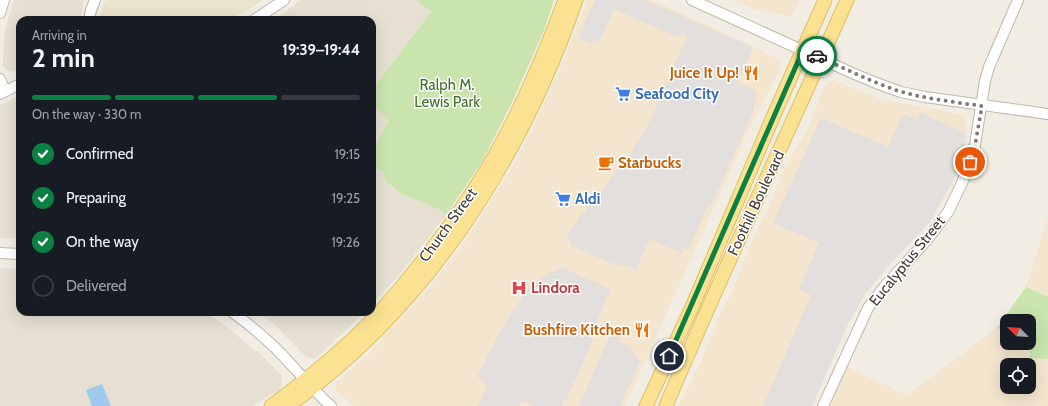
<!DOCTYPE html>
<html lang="en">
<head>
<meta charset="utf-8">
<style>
	:root { --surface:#171b24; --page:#20242c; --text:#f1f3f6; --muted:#9ea1a6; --line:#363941; --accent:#0b8043 }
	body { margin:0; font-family:Cabin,sans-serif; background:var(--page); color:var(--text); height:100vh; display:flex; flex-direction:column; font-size:15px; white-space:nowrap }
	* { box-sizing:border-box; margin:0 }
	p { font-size:13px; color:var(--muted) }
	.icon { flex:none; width:22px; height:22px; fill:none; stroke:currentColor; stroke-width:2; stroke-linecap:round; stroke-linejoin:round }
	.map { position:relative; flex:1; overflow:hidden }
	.side { position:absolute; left:16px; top:16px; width:360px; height:300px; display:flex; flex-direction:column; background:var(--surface); border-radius:12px; box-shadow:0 4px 16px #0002 }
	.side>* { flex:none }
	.needle { width:26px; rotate:294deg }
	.fabs { position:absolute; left:1000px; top:314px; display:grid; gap:8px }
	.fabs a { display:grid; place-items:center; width:36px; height:36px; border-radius:8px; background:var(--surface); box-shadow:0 4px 16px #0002; font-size:20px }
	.pin { position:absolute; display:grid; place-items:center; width:34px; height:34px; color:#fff; margin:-17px; border:2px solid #fff; border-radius:50%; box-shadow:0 1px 4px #0007 }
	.courier { position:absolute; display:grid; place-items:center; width:40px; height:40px; margin:-20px; border:3px solid #0b8043; border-radius:50%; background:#fff; color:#222; box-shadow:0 1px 5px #0007 }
	.overview em { font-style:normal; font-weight:700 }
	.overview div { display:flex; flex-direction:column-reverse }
	.overview { display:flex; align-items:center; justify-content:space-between; height:68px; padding:0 16px }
	h1 { font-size:26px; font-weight:700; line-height:30px }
	.bar { display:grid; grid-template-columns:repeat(4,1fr); gap:6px 4px; align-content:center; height:48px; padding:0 16px }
	.bar i { height:5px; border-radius:3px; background:var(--line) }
	.bar .on { background:var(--accent) }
	.bar p { grid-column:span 4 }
	ol { padding:0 16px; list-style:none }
	li { display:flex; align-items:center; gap:12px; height:44px }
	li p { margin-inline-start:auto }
	li .icon { padding:4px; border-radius:50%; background:var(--accent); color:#fff; stroke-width:4 }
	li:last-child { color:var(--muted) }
	li i { width:22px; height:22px; border:2px solid var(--line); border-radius:50% }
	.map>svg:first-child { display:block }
	.residential { fill:#e5e0d1 }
	.commercial { fill:#f3e5ce; fill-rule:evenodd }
	.education { fill:#eae3cd }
	.green { fill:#c9e5ad }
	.parking { fill:#e2dfdc }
	.water { fill:#a0caed }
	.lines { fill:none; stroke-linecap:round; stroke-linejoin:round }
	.minor-casing { stroke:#bfb8a9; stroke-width:12 }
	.major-casing { stroke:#dfbf63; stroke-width:15 }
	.minor { stroke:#fff; stroke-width:10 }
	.major { stroke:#fbe292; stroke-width:13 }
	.done { stroke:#807b71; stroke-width:4; stroke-dasharray:0 7.2 }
	.route { stroke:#0b8043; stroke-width:5 }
	.labels { text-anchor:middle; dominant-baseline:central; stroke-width:3; stroke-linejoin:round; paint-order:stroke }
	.food-label { font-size:15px; font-weight:bold; fill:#c56008; stroke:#fff; text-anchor:end }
	.park-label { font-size:15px; fill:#427229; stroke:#fff }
	.shop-label { font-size:15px; font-weight:bold; fill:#366cbe; stroke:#fff; text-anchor:start }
	.street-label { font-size:15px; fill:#433d34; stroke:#fff }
	.health-label { font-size:15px; font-weight:bold; fill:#be3a42; stroke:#fff; text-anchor:start }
</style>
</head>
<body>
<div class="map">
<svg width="1048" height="406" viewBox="0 0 1048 406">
	<rect width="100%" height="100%" fill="#f1ede3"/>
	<!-- residential -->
	<path class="residential" d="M14,0H84L80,20H20V70L9,72L3,66V56L5,31Z
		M301,0H416L431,12L372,90V20H274Z
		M20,95V238H0V105Z
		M372,104L389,120L372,152Z
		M372,166L383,172L446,215L399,275L372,304Z
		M0,268L20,269V312H205L226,326L255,351H258L282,376L281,389L252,406H0Z
		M258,312H365L316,358H307L273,323Z"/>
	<!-- commercial -->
	<path class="commercial" d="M587,0H652L745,42L750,45L777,58L781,68L748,131L625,406H354L336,391V383L374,349L384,335L416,303L460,249L510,171L534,126L564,59Z
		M733,0H799L791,17L757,10Z
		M833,80L883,100L965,115L966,138L956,175L930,222L890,264L865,294L848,324L812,406H678L701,362L719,316L735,285L750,245L770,205L782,173L808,128L823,90L828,82Z
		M1048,217V406H830L847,367L907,395L997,328L1026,287ZM1007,321H1029V343H1007ZM1007,365H1029V387H1007Z"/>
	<!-- education -->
	<path class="education" d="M106,0H263L250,9L226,20H99L102,7Z"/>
	<!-- green -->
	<path class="green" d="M416,0H554L544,30L513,100L483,160L446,215L438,209L400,193L385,180L383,172L372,166V152L389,120L372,104V90L431,12Z
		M1026,287L1048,297V359L1030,358V348L1021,343H1029V321H1007V334L997,328Z"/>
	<!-- parking -->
	<path class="parking" d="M595,0H645L753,48L738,83L757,91L753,112L714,199L708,206L688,250L683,248L682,253L649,239L636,270L627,266L613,264L572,246L567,235L577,221L631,153L643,134L651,119L686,38L685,35L681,32L678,37L614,9L599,42L594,39L592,44L578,38Z
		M920,113L966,133V138L956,175L930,222L890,264L865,294L848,324L812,406H763L811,295L799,289L819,243L773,223L821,118L888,147L903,114L917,119Z
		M562,268L610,289L597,321L592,342L567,398L561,406H535L522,401L520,406H478L487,387L483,380L477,377L503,326L527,290L533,284L549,273Z
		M611,333L620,337L619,342L628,346L640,361L620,406H579Z"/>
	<!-- water -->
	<path class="water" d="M102,384L111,406H92L86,390Z"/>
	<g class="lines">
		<defs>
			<path id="minor" d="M692,0L850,72L876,83L901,92L925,97L1048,114
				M0,13L4,0
				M89,20L91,10L95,0
				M254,20L284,0
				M0,79L5,91
				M0,94L20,84
				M0,253L20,254
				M232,312C245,321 258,332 270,343C292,363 309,387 331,406
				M823,406L868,308L884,287L928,239L948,212L962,183L974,151L985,81L989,67L1018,0"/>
			<path id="major" d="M271,406C300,385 327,363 353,339C374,319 394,297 412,274C442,237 470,199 494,157C522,108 545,53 565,0
				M288,406C427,307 521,159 576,0
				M646,406L692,307L773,117L825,0
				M666,406C723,269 787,136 847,0"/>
		</defs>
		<!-- minor casing -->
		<use href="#minor" class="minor-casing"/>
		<!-- major casing -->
		<use href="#major" class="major-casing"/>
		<!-- minor -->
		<use href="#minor" class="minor"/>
		<!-- major -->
		<use href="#major" class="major"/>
	</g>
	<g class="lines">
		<!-- done -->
		<path class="done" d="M817,56C844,68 871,82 899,91C926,99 955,102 982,106L974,151L970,162"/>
		<!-- route -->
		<path class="route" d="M669,356L803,50L817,56"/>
	</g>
	<!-- icons -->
	<defs>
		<symbol id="restaurant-bare" viewBox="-9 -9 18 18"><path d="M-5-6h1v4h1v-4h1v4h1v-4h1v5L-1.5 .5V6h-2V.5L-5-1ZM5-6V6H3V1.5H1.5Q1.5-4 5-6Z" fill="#e8710a" stroke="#fff" stroke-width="2.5" paint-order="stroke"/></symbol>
		<symbol id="supermarket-bare" viewBox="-9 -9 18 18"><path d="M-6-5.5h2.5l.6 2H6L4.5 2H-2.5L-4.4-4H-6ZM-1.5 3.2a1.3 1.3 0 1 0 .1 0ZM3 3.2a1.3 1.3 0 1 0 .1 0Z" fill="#3f7fe0" stroke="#fff" stroke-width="2.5" paint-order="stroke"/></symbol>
		<symbol id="cafe-bare" viewBox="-9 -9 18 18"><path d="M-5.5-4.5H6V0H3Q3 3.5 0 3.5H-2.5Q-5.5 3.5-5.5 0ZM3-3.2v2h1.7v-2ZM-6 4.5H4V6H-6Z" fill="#e8710a" stroke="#fff" stroke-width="2.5" paint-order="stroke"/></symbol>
		<symbol id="hospital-bare" viewBox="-9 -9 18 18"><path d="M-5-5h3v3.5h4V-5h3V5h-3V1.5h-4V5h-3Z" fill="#e0444e" stroke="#fff" stroke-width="2.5" paint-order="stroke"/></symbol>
	</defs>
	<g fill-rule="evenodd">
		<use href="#restaurant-bare" x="740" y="62" width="22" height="22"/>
		<use href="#supermarket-bare" x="612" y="83" width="22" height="22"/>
		<use href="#cafe-bare" x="595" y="152" width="22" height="22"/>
		<use href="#supermarket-bare" x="552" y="188" width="22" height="22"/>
		<use href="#hospital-bare" x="508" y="277" width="22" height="22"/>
		<use href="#restaurant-bare" x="631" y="319" width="22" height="22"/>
	</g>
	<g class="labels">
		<!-- food labels -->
		<g class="food-label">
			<text x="739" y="73">Juice It Up!</text>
			<text x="618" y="163" text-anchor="start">Starbucks</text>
			<text x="630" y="330">Bushfire Kitchen</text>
		</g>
		<!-- park labels -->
		<g class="park-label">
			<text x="447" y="85">Ralph M.<tspan x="447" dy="17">Lewis Park</tspan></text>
		</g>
		<!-- shop labels -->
		<g class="shop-label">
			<text x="635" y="94">Seafood City</text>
			<text x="575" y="199">Aldi</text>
		</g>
		<!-- street labels -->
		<g class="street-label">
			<text transform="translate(756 203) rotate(-65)">Foothill Boulevard</text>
			<text transform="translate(448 225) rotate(-54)">Church Street</text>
			<text transform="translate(907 261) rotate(-51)">Eucalyptus Street</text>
		</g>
		<!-- health labels -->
		<g class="health-label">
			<text x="531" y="288">Lindora</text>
		</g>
	</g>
</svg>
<div class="fabs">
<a><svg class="needle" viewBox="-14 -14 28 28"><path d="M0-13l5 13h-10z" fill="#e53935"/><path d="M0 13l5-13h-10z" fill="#9ea1a6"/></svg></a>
<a><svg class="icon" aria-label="locate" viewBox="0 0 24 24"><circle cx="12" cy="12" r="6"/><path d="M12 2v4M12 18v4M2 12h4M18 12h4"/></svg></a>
</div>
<div class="pin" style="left:970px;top:162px;background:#ea580c"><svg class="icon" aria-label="bag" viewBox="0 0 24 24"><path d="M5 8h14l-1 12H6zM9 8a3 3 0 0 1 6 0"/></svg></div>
<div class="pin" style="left:669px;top:356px;background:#1f2937"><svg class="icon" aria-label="home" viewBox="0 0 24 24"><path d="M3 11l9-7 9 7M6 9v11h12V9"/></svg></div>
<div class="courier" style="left:817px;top:56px"><svg class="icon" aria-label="car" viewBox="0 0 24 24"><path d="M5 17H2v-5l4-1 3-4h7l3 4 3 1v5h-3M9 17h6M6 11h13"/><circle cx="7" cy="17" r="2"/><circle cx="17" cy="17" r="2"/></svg></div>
<section class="side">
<div class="overview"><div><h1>2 min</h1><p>Arriving in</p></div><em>19:39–19:44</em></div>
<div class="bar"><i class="on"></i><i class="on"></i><i class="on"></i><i></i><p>On the way · 330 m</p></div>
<ol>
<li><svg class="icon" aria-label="check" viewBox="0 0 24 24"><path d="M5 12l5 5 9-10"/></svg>Confirmed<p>19:15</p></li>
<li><svg class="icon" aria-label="check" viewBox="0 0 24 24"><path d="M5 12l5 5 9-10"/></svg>Preparing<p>19:25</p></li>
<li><svg class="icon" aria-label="check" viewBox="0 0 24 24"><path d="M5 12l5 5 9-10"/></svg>On the way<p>19:26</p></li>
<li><i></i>Delivered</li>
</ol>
</section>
</div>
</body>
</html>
